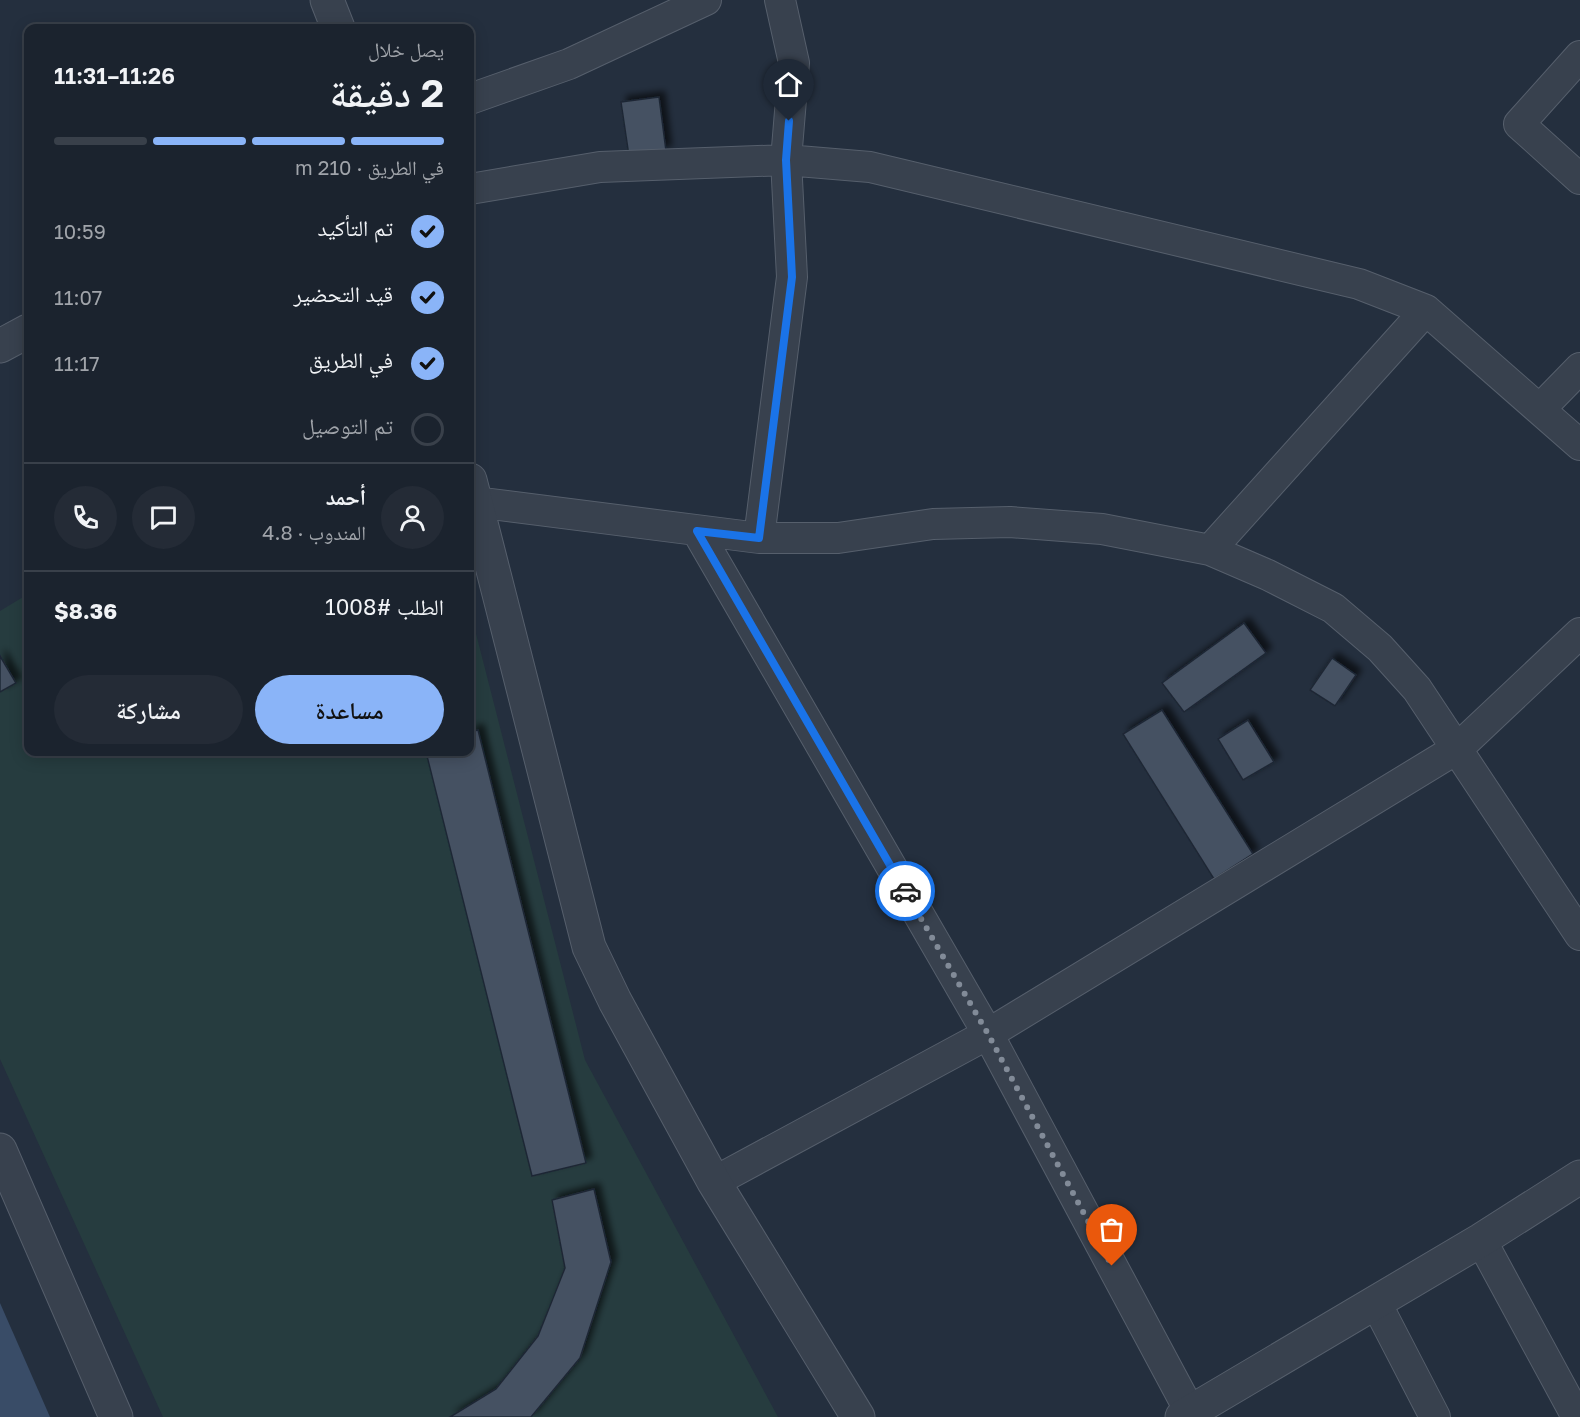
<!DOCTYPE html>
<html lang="ar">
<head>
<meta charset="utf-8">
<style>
	:root { --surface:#1b232e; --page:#242b36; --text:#f1f3f6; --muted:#a0a4aa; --line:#39404a; --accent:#8ab4f8 }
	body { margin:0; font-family:"Golos Text","Noto Naskh Arabic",sans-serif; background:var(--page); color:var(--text); direction:rtl; height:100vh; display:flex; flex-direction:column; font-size:22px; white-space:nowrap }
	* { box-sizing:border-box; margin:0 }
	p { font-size:20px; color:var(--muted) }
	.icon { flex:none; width:33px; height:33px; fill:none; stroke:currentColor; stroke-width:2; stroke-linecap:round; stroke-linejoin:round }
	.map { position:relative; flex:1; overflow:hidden; direction:ltr }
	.sheet { position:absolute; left:24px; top:24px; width:450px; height:732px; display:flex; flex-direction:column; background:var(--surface); border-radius:12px; box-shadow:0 3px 15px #0003,0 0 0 2px var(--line); direction:rtl }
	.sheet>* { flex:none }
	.pin { position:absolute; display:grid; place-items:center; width:51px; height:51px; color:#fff; margin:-62px -26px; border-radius:50% 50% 50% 0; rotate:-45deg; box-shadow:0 0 6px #0007 }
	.pin .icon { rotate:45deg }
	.courier { position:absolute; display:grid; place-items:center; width:60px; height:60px; margin:-30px; border:4px solid #1a73e8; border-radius:50%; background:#fff; color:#222; box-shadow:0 2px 8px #0007 }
	.headline em { font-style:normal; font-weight:600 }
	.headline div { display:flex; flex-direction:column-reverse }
	.headline { display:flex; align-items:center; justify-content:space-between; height:102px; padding:0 30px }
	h1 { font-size:39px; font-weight:600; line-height:45px }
	.bar { display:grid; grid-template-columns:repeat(4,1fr); gap:9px 6px; align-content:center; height:72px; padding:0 30px }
	.bar i { height:8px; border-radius:4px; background:var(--line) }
	.bar .on { background:var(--accent) }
	.bar p { grid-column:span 4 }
	.line { display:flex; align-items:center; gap:15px; padding:0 30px; border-top:2px solid var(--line) }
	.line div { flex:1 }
	.round { display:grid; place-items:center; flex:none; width:63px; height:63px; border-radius:32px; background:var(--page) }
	ol { padding:0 30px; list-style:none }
	li { display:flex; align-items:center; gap:18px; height:66px }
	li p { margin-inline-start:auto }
	li .icon { padding:6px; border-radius:50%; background:var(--accent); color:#111; stroke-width:4 }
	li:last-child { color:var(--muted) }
	li i { width:33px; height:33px; border:3px solid var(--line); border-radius:50% }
	.primary-button { display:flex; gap:12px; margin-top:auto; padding:12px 30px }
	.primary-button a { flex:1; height:69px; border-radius:36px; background:var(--accent); color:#111; font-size:24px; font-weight:600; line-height:69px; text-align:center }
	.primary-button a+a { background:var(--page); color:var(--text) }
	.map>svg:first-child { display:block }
	.green { fill:#263c3f }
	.water { fill:#394c67 }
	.building { fill:#455162; stroke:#1f2835; stroke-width:1.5; filter:url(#shadow) }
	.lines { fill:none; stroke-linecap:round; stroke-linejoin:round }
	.minor-casing { stroke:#565f6c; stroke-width:32 }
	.tertiary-casing { stroke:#565f6c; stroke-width:35 }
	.minor { stroke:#38414e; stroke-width:30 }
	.tertiary { stroke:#38414e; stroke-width:33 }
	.done { stroke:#828b98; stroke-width:6; stroke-dasharray:0 10.8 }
	.route { stroke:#1a73e8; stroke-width:8 }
</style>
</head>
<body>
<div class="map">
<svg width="1580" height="1417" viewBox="0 0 1580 1417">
	<defs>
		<filter id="shadow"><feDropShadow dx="5.5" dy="-5.5" stdDeviation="3" flood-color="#0009"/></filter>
	</defs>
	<rect width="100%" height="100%" fill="#242f3e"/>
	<!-- green -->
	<path class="green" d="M28,594V752H470V610L585,1060L778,1417H163L0,1059V611Z"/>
	<!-- water -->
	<path class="water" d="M0,1303L50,1417H0Z"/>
	<!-- building -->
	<path class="building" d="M659,97L666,151L629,156L621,102Z
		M1244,623L1266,653L1184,712L1162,683Z
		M0,656L16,683L0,692Z
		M1332,658L1356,675L1335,706L1310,690Z
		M1162,710L1253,854L1214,879L1123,734Z
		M1248,720L1274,762L1243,780L1218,739Z
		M478,730L586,1163L532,1176L426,752H470V732Z
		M594,1189L611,1262L580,1358L531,1417H450L496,1389L538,1336L565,1268L552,1200Z"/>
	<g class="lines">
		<defs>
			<path id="minor" d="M780,0L794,63L786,160L870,167L1359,284L1426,310L1580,445
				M1580,56L1519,124L1580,179
				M470,99L569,64L706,0
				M470,189L600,167L786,160L792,277L759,538
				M1540,409L1580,368
				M475,502L759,538H838L933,524L1010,522L1102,529L1210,550L1268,575L1333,608L1380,648L1417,689L1580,935
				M697,531L988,1034L1193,1417
				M1210,550L1426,310
				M714,1182L988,1034L1458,748L1580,633
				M1481,1240L1577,1417
				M1376,1303L1435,1417"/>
			<path id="tertiary" d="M327,0L338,28
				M0,346L28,331
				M470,480L589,947L615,1001L714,1182L858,1417
				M0,1150L116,1417
				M1182,1417L1481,1240L1580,1177"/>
		</defs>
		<!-- minor casing -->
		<use href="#minor" class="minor-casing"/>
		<!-- tertiary casing -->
		<use href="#tertiary" class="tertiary-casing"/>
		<!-- minor -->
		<use href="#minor" class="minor"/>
		<!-- tertiary -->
		<use href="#tertiary" class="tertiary"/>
	</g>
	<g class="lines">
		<!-- done -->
		<path class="done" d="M905,891L988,1034L1112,1266"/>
		<!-- route -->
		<path class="route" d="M789,121L786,160L792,277L759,538L697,531L905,891"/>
	</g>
</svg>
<div class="pin" style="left:1112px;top:1266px;background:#ea580c"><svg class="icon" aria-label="bag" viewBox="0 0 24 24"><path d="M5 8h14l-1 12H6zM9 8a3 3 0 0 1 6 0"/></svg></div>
<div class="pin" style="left:789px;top:121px;background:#1f2937"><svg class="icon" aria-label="home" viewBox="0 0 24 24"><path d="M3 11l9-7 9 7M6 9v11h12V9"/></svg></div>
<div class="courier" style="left:905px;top:891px"><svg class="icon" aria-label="car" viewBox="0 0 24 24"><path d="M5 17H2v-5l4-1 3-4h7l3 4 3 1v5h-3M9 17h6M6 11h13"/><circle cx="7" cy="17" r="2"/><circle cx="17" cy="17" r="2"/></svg></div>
<section class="sheet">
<div class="headline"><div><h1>2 دقيقة</h1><p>يصل خلال</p></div><em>11:26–11:31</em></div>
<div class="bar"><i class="on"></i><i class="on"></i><i class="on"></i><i></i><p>في الطريق · 210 m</p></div>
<ol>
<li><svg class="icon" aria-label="check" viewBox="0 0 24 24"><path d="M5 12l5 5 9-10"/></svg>تم التأكيد<p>10:59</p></li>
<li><svg class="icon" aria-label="check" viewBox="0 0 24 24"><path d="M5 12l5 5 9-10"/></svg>قيد التحضير<p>11:07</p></li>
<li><svg class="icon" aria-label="check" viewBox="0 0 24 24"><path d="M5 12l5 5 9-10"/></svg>في الطريق<p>11:17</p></li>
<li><i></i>تم التوصيل</li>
</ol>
<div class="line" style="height:108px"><a class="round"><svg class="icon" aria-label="person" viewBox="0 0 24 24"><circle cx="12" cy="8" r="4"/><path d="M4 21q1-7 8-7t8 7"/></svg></a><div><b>أحمد</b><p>المندوب · 4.8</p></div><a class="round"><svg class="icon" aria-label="chat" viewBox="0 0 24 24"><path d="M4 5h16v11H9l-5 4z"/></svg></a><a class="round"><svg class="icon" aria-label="phone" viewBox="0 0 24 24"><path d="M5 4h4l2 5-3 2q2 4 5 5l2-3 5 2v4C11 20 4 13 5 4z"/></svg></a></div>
<div class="line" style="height:78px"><div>الطلب #1008</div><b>$8.36</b></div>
<div class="primary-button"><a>مساعدة</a><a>مشاركة</a></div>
</section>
</div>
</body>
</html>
